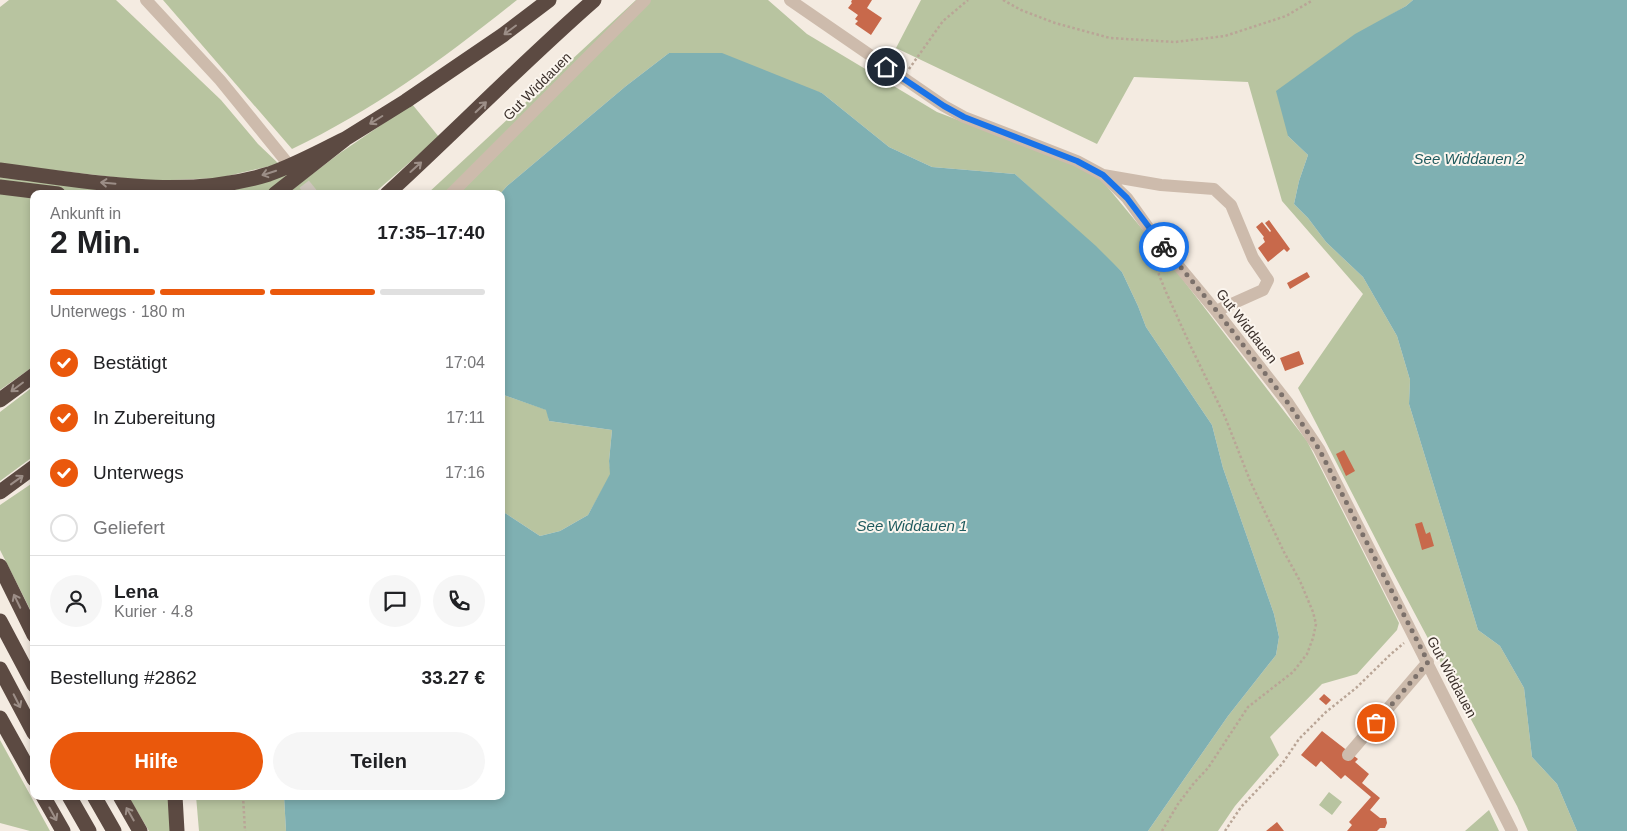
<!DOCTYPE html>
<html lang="de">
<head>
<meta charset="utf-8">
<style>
	:root { --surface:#fff; --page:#f6f6f6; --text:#202124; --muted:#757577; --line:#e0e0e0; --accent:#ea580c }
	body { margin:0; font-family:Helvetica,sans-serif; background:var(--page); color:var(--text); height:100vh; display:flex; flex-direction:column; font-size:19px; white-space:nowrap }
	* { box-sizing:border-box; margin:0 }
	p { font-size:16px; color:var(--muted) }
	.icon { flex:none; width:28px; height:28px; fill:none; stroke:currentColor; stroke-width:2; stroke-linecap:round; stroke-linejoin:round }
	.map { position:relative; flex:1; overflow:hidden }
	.panel { position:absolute; left:30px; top:190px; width:475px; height:610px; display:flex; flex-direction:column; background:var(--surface); border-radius:10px; box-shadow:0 2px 8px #0003 }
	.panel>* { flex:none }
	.pin { position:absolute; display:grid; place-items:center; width:42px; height:42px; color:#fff; margin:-21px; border:2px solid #fff; border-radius:50%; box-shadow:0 1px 5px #0007 }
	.courier { position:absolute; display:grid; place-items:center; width:50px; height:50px; margin:-25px; border:4px solid #1a73e8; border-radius:50%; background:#fff; color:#222; box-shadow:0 1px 6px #0007 }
	.headline em { font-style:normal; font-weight:700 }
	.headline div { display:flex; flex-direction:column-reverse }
	.headline { display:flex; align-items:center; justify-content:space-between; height:85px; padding:0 20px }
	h1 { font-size:32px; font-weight:700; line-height:38px }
	.bar { display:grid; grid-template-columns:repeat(4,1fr); gap:8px 5px; align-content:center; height:60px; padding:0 20px }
	.bar i { height:6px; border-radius:4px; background:var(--line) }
	.bar .active { background:var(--accent) }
	.bar p { grid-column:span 4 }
	.line { display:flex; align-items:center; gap:12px; padding:0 20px; border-top:1px solid var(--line) }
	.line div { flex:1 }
	.round { display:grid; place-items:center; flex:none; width:52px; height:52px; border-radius:26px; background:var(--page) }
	ol { padding:0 20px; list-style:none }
	li { display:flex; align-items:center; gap:15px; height:55px }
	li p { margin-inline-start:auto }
	li .icon { padding:5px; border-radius:50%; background:var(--accent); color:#fff; stroke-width:4 }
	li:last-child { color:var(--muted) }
	li i { width:28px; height:28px; border:2px solid var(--line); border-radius:50% }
	.cta { display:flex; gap:10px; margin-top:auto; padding:10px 20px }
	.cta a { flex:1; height:58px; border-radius:30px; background:var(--accent); color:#fff; font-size:20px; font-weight:700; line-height:58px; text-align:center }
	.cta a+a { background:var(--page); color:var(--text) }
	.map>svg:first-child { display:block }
	.green { fill:#b8c4a0 }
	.water { fill:#7fb0b2 }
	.building { fill:#c8694b }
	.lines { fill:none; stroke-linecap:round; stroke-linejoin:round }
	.minor-tunnel { stroke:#cfc6bd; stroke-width:12; stroke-dasharray:12 6; stroke-linecap:butt }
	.path { stroke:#b9a596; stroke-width:2.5; stroke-dasharray:2.5 2.5; stroke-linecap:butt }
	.minor { stroke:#cdbbac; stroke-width:12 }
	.highway { stroke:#5c4a42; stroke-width:15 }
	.oneway { stroke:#9c8e87 }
	.done { stroke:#7c716b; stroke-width:5; stroke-dasharray:0 9 }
	.route { stroke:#1a73e8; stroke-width:6 }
	.labels { text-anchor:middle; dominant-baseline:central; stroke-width:4; stroke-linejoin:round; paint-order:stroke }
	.street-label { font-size:14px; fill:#3b302b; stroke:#fbf5ee }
	.water-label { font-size:15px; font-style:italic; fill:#1f5a5e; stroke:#fbf5ee }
</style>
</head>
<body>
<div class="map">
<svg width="1627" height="831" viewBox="0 0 1627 831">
	<rect width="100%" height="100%" fill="#f4ebe1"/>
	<!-- green -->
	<path class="green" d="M9,0H116L221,100L258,144L279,164L219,178L148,181L0,164V7Z
		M163,0H517C446,57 374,110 292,149Z
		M636,0H768L807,34L937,112L1077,165L1100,178L1167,259L1307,441L1399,623L1397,630L1357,674L1322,684L1270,737L1279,755L1235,806L1218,831H1148L1228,716L1276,655L1279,637L1274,614L1223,468L1212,425L1146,327L1138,306L1122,272L1015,174L932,167L889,147L822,93L669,53L626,86L507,186L500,194H427Z
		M921,0H1413L1406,6L1382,20L1288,136L1308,155L1299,181L1294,204L1308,218L1326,242L1363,277L1397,336L1410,380L1409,404L1478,630L1500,646L1524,688L1532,757L1557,784L1577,831H1528L1517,806L1389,565L1298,388L1363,294L1282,201L1248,82L1134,77L1097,144L896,48Z
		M412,104L439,137L373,194H286L340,153Z
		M285,173L288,177L266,194H88L0,181V176L121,190Z
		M0,193L34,197V366L0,390Z
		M34,386V456L0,481V412Z
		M501,394L547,410L549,421L612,430L609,461L611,474L588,515L560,531L540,536L505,513L501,514Z
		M34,482V617L0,550V505Z
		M0,740L50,831H30L0,823Z
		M1329,792L1342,802L1332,815L1319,805Z
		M128,796H169L171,831H149Z
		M196,796H284L286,831H199Z
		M1489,810L1499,831H1465Z"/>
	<!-- water -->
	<path class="water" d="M1413,0H1627V831H1577L1557,784L1532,757L1524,688L1500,646L1478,630L1409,404L1410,380L1397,336L1363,277L1326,242L1308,218L1294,204L1299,181L1308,155L1288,136L1276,91L1355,34L1406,6Z
		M669,53H722L822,93L889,147L932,167L1015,174L1096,246L1122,272L1138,306L1146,327L1212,425L1223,468L1274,614L1279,637L1276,655L1228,716L1148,831H286L284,796H501V514L505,513L540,536L560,531L588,515L610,474L609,461L612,430L549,421L546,410L501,394L500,194L507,186L626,86Z"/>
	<!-- building -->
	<path class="building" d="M852,0H872L867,8L882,18L871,35L855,24L858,21L855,19L858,15L848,8L852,3L851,2Z
		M1269,220L1290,249L1287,252L1284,249L1268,262L1258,248L1265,242L1263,238L1264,237L1256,227L1262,222L1270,232L1271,231L1265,223Z
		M1307,272L1310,277L1290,289L1287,283Z
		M1299,351L1304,364L1285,371L1280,358Z
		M1344,450L1355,471L1346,476L1336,454Z
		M1422,522L1426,534L1430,532L1434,546L1422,550L1415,524Z
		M1324,694L1331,700L1326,705L1319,699Z
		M1322,731L1358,759L1355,762L1369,774L1362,783L1380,798L1370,810L1380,818H1386L1387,823L1385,828H1380L1377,831H1347L1352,825L1349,822L1371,797L1345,775L1341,779L1321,761L1316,767L1301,755Z
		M1277,822L1284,831H1266Z"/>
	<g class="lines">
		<!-- minor-tunnel -->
		<path class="minor-tunnel" d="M293,170L312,194"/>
		<!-- path -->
		<path class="path" d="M1003,0L1021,10L1055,23L1110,38L1175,42L1225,36L1286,16L1313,0
			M909,69L943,21L968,0
			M1156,259L1155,265L1166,292L1191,347L1225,417L1251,483L1284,552L1300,581L1313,612L1316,624L1313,638L1307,654L1293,672L1248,707L1208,768L1194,783L1178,804L1162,831
			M243,796L245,831
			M1225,831L1241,807L1282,764L1299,739L1326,712L1356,688L1391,654L1404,643"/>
		<!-- minor -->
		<path class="minor" d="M146,0L220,80L285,160
			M790,0L944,106L964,117L1077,161L1103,175L1127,198L1157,240L1216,311L1288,403L1319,449L1512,831
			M1103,175L1161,185L1214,189L1231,205L1253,258L1268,280L1263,290L1216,311
			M451,194L645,0
			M1348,755L1428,662"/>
		<!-- highway -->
		<path class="highway" d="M0,170C88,181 182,201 269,174C295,165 320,151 345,139
			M0,187L58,194
			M275,194L345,139L406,101L503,35L549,0
			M387,194C457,130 523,62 594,0
			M0,400L34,375
			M0,492L34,467
			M0,566L34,635
			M0,621L34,685
			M0,669L34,733
			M0,718L34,779
			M43,796L63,831
			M69,796L89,831
			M94,796L114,831
			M120,796L140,831
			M175,796L177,831"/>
	</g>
	<!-- one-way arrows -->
	<defs><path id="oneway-shaft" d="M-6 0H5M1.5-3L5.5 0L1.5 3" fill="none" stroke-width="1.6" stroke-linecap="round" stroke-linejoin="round" transform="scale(1.25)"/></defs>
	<g class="oneway">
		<use href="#oneway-shaft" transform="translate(510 30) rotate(143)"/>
		<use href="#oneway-shaft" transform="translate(481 107) rotate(-44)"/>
		<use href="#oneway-shaft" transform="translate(376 120) rotate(148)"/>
		<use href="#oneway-shaft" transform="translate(416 167) rotate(-42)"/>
		<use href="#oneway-shaft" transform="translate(269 173) rotate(162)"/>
		<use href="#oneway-shaft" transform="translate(108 183) rotate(-175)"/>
		<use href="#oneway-shaft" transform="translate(17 387) rotate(143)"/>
		<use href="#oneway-shaft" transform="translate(17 480) rotate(-36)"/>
		<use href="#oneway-shaft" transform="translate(17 601) rotate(-116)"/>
		<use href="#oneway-shaft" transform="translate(17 701) rotate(63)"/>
		<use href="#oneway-shaft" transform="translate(53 814) rotate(61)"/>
		<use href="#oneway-shaft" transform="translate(130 814) rotate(-120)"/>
	</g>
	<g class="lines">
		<!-- done -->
		<path class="done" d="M1164,247L1216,310L1288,403L1319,449L1428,662L1376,723"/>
		<!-- route -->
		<path class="route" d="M886,67L944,106L964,117L1077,161L1103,175L1127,198L1164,247"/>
	</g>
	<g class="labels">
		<!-- street labels -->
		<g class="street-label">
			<text transform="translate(537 86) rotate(-45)">Gut Widdauen</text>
			<text transform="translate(1247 326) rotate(52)">Gut Widdauen</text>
			<text transform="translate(1452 677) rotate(62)">Gut Widdauen</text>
		</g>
		<!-- water labels -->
		<g class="water-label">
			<text x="1469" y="158">See Widdauen 2</text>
			<text x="912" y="525">See Widdauen 1</text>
		</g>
	</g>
</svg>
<div class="pin" style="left:1376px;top:723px;background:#ea580c"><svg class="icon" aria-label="bag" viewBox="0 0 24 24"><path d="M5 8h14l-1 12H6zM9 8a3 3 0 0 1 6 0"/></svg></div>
<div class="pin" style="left:886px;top:67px;background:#1f2937"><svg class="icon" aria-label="home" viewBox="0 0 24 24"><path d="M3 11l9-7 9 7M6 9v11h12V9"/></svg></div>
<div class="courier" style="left:1164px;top:247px"><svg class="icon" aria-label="bike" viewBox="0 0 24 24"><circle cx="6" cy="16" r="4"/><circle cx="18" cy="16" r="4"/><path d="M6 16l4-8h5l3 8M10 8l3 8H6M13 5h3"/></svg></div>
<section class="panel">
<div class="headline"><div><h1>2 Min.</h1><p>Ankunft in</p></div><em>17:35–17:40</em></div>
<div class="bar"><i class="active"></i><i class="active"></i><i class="active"></i><i></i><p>Unterwegs · 180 m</p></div>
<ol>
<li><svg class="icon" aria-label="check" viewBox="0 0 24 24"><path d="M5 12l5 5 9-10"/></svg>Bestätigt<p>17:04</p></li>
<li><svg class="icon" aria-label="check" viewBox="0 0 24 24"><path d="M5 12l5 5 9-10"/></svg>In Zubereitung<p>17:11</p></li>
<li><svg class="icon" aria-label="check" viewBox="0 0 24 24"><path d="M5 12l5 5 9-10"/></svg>Unterwegs<p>17:16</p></li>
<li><i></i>Geliefert</li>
</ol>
<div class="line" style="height:90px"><a class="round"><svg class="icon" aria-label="person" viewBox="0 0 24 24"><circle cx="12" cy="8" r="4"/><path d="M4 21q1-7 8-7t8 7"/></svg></a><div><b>Lena</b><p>Kurier · 4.8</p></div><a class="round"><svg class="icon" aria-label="chat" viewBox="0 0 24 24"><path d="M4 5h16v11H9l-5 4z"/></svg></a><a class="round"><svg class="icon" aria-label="phone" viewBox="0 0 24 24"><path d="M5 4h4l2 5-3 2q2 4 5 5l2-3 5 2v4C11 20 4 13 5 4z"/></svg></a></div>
<div class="line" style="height:65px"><div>Bestellung #2862</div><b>33.27 €</b></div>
<div class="cta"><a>Hilfe</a><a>Teilen</a></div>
</section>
</div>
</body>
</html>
